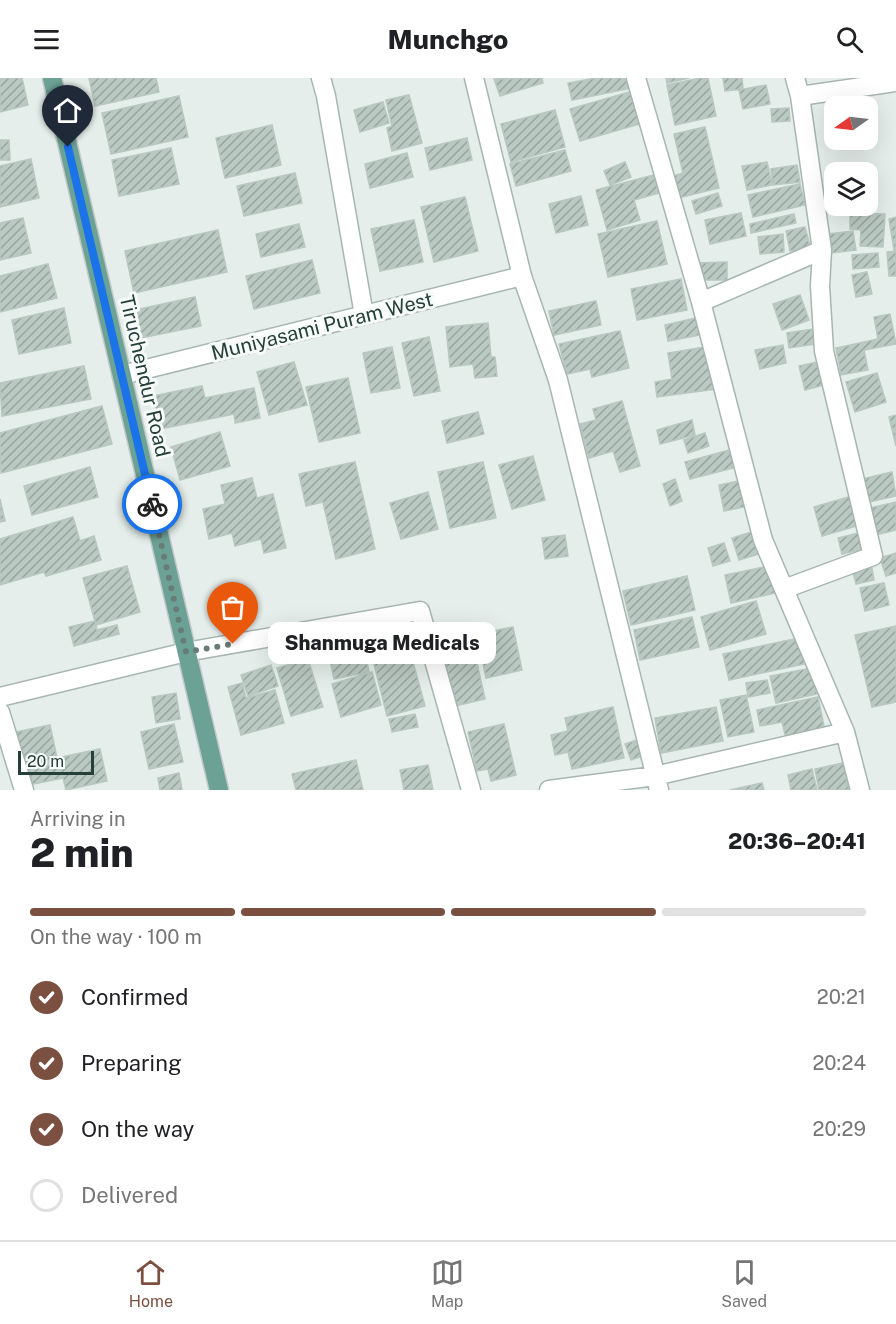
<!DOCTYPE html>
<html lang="en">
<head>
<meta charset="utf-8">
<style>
	:root { --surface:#fff; --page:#f2f2f2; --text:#202124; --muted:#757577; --line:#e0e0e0; --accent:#7c5041 }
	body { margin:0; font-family:"Public Sans",sans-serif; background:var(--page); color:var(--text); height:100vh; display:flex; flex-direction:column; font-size:22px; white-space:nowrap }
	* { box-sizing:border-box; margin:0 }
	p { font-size:20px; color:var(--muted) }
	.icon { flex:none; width:33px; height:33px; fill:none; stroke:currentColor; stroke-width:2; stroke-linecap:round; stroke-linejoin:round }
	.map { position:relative; height:712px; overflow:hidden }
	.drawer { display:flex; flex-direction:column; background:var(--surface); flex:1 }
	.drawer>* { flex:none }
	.needle { width:39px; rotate:256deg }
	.fabs { position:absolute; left:824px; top:18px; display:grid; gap:12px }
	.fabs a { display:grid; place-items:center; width:54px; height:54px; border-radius:12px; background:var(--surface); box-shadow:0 6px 24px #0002; font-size:30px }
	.scale { position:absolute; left:18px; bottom:15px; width:76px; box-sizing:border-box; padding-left:6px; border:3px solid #253f39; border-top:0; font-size:16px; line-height:21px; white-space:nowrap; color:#253f39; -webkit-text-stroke:4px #f6faf8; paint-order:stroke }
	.pin { position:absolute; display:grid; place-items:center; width:51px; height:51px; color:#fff; margin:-62px -26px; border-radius:50% 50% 50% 0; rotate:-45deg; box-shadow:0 0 6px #0007 }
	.pin .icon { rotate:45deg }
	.courier { position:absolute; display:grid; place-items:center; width:60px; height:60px; margin:-30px; border:4px solid #1a73e8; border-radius:50%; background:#fff; color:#222; box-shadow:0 2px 8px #0007 }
	.bubble { position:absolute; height:42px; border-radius:12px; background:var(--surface); box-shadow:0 6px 24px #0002; font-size:20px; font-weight:800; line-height:42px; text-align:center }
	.headline em { font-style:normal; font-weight:800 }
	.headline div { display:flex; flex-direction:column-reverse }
	.headline { display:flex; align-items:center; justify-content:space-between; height:102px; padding:0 30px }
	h1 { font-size:39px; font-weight:800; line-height:45px }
	.bar { display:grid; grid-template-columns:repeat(4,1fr); gap:9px 6px; align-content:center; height:72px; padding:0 30px }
	.bar i { height:8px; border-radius:4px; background:var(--line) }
	.bar .active { background:var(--accent) }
	.bar p { grid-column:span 4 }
	ol { padding:0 30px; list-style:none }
	li { display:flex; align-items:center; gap:18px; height:66px }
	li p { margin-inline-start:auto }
	li .icon { padding:6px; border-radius:50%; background:var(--accent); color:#fff; stroke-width:4 }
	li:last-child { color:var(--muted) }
	li i { width:33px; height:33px; border:3px solid var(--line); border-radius:50% }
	header { display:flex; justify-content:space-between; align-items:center; height:78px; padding:0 30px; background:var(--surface); font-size:27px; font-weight:800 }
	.menu { display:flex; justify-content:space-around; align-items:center; height:84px; border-top:2px solid var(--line); background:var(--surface); font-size:16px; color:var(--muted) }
	.menu a { display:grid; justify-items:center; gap:3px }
	.menu .active { color:var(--accent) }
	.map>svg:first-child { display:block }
	.building { fill:url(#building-hatch); stroke:#b8c7c1; stroke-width:1.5 }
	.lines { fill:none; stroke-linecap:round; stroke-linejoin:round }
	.minor-casing { stroke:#a8b6b1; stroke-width:21 }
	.major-casing { stroke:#c2c9c8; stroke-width:21 }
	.minor { stroke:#fff; stroke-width:18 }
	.major { stroke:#6ca195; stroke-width:18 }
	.done { stroke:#687c77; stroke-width:6; stroke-dasharray:0 10.8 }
	.route { stroke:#1a73e8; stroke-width:8 }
	.labels { text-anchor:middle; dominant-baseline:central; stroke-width:6; stroke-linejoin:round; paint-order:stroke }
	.street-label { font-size:20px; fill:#253f39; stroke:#f6faf8 }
</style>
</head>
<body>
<header><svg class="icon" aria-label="menu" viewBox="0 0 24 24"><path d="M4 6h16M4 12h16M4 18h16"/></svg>Munchgo<svg class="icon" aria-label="search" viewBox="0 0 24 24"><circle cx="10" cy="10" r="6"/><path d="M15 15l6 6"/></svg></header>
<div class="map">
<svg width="896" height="712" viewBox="0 0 896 712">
	<defs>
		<pattern id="building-hatch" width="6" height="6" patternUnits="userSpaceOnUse" patternTransform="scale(1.5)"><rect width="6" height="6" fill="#bbc9c3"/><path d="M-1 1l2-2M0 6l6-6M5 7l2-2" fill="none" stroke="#98a59f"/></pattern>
	</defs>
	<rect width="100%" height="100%" fill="#e5eeea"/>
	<!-- building -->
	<path class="building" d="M0,0H22L28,27L0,34Z
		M89,0H156L159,14L95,28Z
		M542,0L543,5L500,18L494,1Z
		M596,0H630L632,10L572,22L568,5Z
		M666,0H689L667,5Z
		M700,0H708L716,38L675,47L667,7Z
		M723,0H742L743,11L725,13Z
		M766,7L770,26L743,31L739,12Z
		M633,13L643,45L580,63L570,31Z
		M409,17L422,65L392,73L387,50L392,48L386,22Z
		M179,18L188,59L111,76L102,35Z
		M383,24L389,45L360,54L354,32Z
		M789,30L790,43L772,44L771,31Z
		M555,32L565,69L511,84L501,46Z
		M272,47L281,87L225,100L216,60Z
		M705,49L719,110L678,120L673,98L683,95L674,56Z
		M467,60L472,82L430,92L425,70Z
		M0,62H9L10,82H0Z
		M171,70L179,106L119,118L112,82Z
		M565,72L571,93L516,108L510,86Z
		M407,75L413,99L370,110L365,86Z
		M31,81L39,120L0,129V88Z
		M625,84L631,99L610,107L604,93Z
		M767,84L772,107L747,112L742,88Z
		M797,87L800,104L773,107L771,91Z
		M295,95L302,125L244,138L237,108Z
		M654,97L659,115L634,122L640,142L607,152L596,112Z
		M800,106L805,127L753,139L748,117Z
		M718,115L722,128L696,136L692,123Z
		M581,118L588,147L556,155L549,126Z
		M465,119L478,173L434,184L421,129Z
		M741,135L746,158L710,166L705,142Z
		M850,135L885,136L883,169L860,168L861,152L850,151Z
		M794,136L796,145L751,155L750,146Z
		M896,139V172H894L889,141Z
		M23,140L31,175L0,182V145Z
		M414,142L423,184L380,193L371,151Z
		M657,143L667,186L608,199L598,156Z
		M299,146L305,169L261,179L256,156Z
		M805,149L810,168L790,173L786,153Z
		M218,152L227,194L134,215L125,173Z
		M853,153L856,172L831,175L828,156Z
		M783,156L784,174L760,176L758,159Z
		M896,173V198H889L887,174Z
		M878,175L879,189L853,191L852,177Z
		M312,182L320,215L254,231L246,198Z
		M727,184V202H697V185Z
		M48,186L57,220L0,234V198Z
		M867,194L872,216L856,219L852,197Z
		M681,201L687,232L637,242L631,211Z
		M800,217L809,242L782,252L773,226Z
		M195,219L201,248L140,260L135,232Z
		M596,223L601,247L554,257L549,233Z
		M64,230L71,265L19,276L12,242Z
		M890,236L896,266L864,272L868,292L841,297L836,270L878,261L874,239Z
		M696,240L700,257L668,263L665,247Z
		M488,245L491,279H495L497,298L475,300L473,286L450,289L446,249Z
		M813,251L815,266L789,270L787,255Z
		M620,253L629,290L592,299L590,291L567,296L559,266Z
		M429,259L440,313L414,318L402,265Z
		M783,267L786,285L760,291L755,272Z
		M710,268L716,311L657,319L655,304L672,301L668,275Z
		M392,269L400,310L371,315L363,275Z
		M294,284L307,327L269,337L257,294Z
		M818,284L824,307L805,312L799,288Z
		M84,288L91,321L2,338L0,305Z
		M877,295L886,324L855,334L846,304Z
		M348,300L360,355L319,364L306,309Z
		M202,308L205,320L254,310L260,340L235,345L234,336L160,351L153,318Z
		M622,323L640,388L620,394L613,373L589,380L580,346L596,342L593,331Z
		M102,328L112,366L1,395L0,355Z
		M478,334L484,356L447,365L442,343Z
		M896,337V368L889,339Z
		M692,342L695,357L660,366L657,352Z
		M220,354L230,388L180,402L171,369Z
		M705,355L709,368L688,375L684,362Z
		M737,370L741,388L690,401L685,384Z
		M533,378L545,422L512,431L499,387Z
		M355,384L375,471L336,481L323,424L306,428L299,396Z
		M483,384L496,440L450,450L438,394Z
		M90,389L98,419L32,437L24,408Z
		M892,394L896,418L864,425L858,402Z
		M252,400L257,420L273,416L286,470L264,475L261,461L235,468L232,455L209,461L203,431L225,426L221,407Z
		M675,401L682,423L670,428L663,406Z
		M744,402L749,428L724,433L719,407Z
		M428,414L438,451L401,461L390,425Z
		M852,418L860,447L822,458L814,429Z
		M0,421L5,443L0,444Z
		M896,424V452L871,458L865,431Z
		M73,439L80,463L94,458L101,482L46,498L44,494L0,507V461Z
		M755,453L762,475L739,482L732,460Z
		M863,454L867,470L842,476L838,460Z
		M565,457L568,478L545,481L542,460Z
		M724,465L730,483L713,488L708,470Z
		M896,475V495L886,498L880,480Z
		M871,485L874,502L856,506L852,490Z
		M774,487L780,514L731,525L725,497Z
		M127,488L140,534L96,547L83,500Z
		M687,498L695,532L631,547L623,513Z
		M884,505L889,527L865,533L860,510Z
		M756,523L766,556L710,572L701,539Z
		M692,539L699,569L640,582L634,552Z
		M95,543L97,552L117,547L119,556L74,568L69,549Z
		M896,548V624L872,629L855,557Z
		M513,549L522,592L486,600L477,556Z
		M470,553L485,621L455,628L439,559Z
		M804,559L809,585L729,602L723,576Z
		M409,569L425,628L387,638L372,578Z
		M365,574L369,594L334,601L330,582Z
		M308,581L323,629L291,638L277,590Z
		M271,587L278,608L248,618L241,597Z
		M811,590L817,616L776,625L770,598Z
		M372,594L381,627L341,639L332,606Z
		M767,602L770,615L748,619L746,605Z
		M242,605L246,620L275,612L284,645L241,657L228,609Z
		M176,615L180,641L156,645L152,619Z
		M746,617L754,654L728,659L720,622Z
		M818,619L825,653L786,661L782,644L760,648L757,632Z
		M613,629L624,680L572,691L568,674L555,677L551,657L568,653L565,640Z
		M716,629L723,663L661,675L655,640Z
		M415,636L418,649L392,654L389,641Z
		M174,646L183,684L149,691L141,654Z
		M504,646L516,697L491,703L488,691L477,693L468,654Z
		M50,647L57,680L100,671L107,703L66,712L63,700L28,707L16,654Z
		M640,661L645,677L631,682L625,666Z
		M356,682L363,712H296L292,696Z
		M843,685L849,712H819L815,691Z
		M428,687L433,712H404L400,692Z
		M812,691L817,712H791L788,697Z
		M179,695L182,712H160L158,700Z
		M762,705L764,712H730Z"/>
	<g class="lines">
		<defs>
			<path id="minor" d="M321,0L326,18L364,237
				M474,0L522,198L558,302L659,712
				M636,0L701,224L763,462L845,654L860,712
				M795,0L800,18L896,4
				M701,224L822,172
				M122,297L522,198
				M784,511L873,478L824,273L820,208L822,172L800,18
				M0,619L186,574L420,533L471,712
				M0,634L24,712
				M549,712L655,698L845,654"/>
			<path id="major" d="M52,0L219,712"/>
		</defs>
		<!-- minor casing -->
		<use href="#minor" class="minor-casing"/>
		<!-- major casing -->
		<use href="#major" class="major-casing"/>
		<!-- minor -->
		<use href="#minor" class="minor"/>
		<!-- major -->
		<use href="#major" class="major"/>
	</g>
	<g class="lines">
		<!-- done -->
		<path class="done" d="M152,426L186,574L233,566"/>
		<!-- route -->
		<path class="route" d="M68,69L152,426"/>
	</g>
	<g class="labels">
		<!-- street labels -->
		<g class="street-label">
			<text transform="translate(322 248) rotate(-14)">Muniyasami Puram West</text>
			<text transform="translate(145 298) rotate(77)">Tiruchendur Road</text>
		</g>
	</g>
</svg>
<div class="fabs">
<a><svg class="needle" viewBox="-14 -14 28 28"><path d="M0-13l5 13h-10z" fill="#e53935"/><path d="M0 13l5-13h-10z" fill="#757577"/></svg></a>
<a><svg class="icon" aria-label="layers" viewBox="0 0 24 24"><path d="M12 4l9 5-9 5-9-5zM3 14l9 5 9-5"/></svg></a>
</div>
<div class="scale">20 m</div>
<div class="pin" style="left:233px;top:566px;background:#ea580c"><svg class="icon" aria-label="bag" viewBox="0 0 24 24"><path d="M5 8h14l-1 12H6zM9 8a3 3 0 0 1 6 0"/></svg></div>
<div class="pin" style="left:68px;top:69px;background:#1f2937"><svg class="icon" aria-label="home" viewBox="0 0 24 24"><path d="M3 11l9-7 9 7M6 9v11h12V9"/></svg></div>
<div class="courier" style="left:152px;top:426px"><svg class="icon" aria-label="bike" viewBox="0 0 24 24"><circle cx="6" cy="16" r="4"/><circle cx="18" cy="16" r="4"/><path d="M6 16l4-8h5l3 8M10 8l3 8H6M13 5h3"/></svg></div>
<div class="bubble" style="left:268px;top:544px;width:228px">Shanmuga Medicals</div>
</div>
<section class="drawer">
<div class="headline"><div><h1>2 min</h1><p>Arriving in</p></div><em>20:36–20:41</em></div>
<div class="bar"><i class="active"></i><i class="active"></i><i class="active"></i><i></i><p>On the way · 100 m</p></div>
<ol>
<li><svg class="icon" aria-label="check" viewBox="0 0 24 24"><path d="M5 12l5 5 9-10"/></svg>Confirmed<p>20:21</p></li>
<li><svg class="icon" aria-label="check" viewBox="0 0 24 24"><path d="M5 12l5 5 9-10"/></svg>Preparing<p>20:24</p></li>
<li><svg class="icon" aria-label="check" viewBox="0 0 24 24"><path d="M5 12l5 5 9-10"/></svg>On the way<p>20:29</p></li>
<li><i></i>Delivered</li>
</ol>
</section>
<nav class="menu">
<a class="active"><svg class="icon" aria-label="home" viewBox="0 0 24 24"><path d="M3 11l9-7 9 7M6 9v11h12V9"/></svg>Home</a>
<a><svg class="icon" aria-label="map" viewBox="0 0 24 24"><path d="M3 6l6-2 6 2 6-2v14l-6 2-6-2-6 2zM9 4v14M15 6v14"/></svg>Map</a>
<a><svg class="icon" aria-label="saved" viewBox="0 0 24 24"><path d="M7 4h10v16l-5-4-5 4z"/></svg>Saved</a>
</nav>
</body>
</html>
